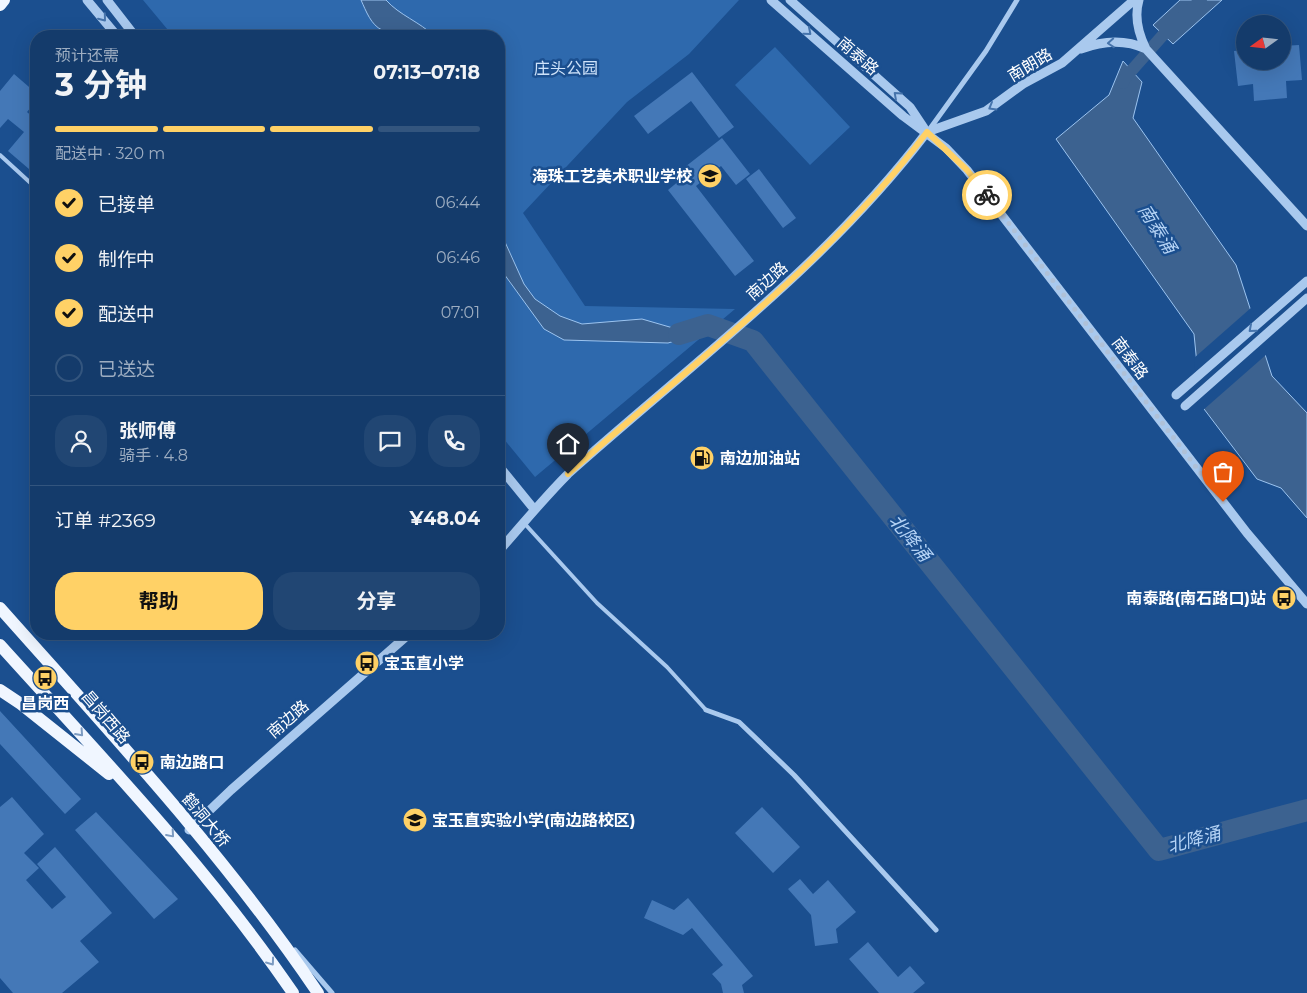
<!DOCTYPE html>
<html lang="zh">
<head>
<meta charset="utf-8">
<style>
	:root { --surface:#143b6b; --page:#214673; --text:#f1f3f6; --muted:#9dadc1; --line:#33557e; --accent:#ffd166 }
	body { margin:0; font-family:Montserrat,"Noto Sans SC",sans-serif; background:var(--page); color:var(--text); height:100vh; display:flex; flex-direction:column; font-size:19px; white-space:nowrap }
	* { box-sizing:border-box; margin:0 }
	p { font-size:16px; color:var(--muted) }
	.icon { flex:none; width:28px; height:28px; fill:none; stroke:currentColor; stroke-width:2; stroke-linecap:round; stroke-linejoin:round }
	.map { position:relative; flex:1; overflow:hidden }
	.side { position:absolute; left:30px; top:30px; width:475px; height:610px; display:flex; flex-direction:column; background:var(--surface); border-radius:20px; box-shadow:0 5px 20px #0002,0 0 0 1px var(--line) }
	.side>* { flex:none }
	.needle { width:32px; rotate:255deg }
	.fabs { position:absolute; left:1236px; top:15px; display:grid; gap:10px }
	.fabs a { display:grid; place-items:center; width:55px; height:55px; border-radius:50%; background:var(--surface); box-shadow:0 5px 20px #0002,0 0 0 1px var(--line); font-size:25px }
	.pin { position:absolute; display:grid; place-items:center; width:42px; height:42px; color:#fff; margin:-51px -21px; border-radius:50% 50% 50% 0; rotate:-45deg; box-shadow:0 0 5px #0007 }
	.pin .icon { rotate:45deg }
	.courier { position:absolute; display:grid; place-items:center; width:50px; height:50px; margin:-25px; border:4px solid #ffd166; border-radius:50%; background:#fff; color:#222; box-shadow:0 1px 6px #0007 }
	.summary em { font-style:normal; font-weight:700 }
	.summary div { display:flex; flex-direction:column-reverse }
	.summary { display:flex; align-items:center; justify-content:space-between; height:85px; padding:0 25px }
	h1 { font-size:32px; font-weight:700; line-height:38px }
	.bar { display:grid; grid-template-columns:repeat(4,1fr); gap:8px 5px; align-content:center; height:60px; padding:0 25px }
	.bar i { height:6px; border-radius:4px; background:var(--line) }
	.bar .current { background:var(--accent) }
	.bar p { grid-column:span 4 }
	.line { display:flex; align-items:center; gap:12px; padding:0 25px; border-top:1px solid var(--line) }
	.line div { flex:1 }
	.round { display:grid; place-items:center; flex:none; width:52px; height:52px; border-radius:20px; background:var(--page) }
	ol { padding:0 25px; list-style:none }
	li { display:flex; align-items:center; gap:15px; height:55px }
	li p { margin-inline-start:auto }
	li .icon { padding:5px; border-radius:50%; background:var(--accent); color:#111; stroke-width:4 }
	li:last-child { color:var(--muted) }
	li i { width:28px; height:28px; border:2px solid var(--line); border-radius:50% }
	.cta { display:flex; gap:10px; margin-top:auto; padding:10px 25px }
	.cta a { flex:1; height:58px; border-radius:20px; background:var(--accent); color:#111; font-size:20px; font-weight:700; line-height:58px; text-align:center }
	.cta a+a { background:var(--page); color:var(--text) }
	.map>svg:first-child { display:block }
	.green { fill:#2e69ad }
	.water { fill:#3c6290; stroke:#9cc4f0 }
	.pier { fill:#1b4f8f }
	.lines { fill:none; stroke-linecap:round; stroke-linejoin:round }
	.canal { stroke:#3c6290; stroke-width:12 }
	.river { stroke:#3c6290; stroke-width:22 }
	.building { fill:#4478b7 }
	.service { stroke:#a9c9ee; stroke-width:4 }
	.minor { stroke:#a9c9ee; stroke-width:5 }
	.tertiary { stroke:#a9c9ee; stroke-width:9 }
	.primary { stroke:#f0f6ff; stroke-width:12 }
	.primary-bridge { stroke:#f0f6ff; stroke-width:12 }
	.oneway { stroke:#4674ac }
	.oneway2 { stroke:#7b9ac1 }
	.done { stroke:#afc1d8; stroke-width:5; stroke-dasharray:0 9 }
	.route { stroke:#ffd166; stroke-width:6 }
	.labels { text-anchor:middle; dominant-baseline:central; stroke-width:5; stroke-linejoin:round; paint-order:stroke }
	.street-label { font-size:16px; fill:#fff; stroke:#1b4f8f }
	.park-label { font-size:16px; fill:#cfe3fa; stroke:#1b4f8f }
	.poi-label { font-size:16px; font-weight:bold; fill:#fff; stroke:#1b4f8f; text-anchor:start }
	.water-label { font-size:18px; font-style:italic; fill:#b5d3f5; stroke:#1b4f8f }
</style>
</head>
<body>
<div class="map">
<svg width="1307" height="993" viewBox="0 0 1307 993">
	<rect width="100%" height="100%" fill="#1b4f8f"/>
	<!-- green -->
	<path class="green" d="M143,0H739L689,54L627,102L523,213L585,306L735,309L535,477L499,433V36H173Z
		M775,47L850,127L810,165L735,85Z"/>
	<!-- water -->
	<path class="water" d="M361,0H386C399,15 420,22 434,36H384L382,30C371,25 366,11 361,0Z
		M1180,0H1222L1173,44L1153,25Z
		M1123,61L1142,82L1133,118L1236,265L1272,376L1307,413V518L1281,488L1257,479L1201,405L1194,334L1056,139L1109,95Z
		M499,178L505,196V242L524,284L535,299L560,316L582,324L642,319L680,330L708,325L689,337L668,343L564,340L544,329L499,267Z"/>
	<!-- pier -->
	<path class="pier" d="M1252,307L1267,354L1202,411L1198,406L1194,358Z"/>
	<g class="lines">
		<!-- canal -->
		<path class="canal" d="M1123,83L1125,78L1163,35L1201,0"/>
		<!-- river -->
		<path class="river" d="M679,334L708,325L753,341L1159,850L1307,810"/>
	</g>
	<!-- building -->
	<path class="building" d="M1299,45L1302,80L1286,81L1287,98L1254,101L1253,84L1238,86L1234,51L1245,50V61H1282V46Z
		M692,72L734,127L719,138L691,101L648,134L634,116Z
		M14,74L36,93V101L27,112L36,120V175L8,151L24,132L8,119L0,128V91Z
		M722,138L750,174L736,185L721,166L696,186L754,261L735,276L668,190L680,180L676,174Z
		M759,169L796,218L783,228L746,179Z
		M0,711L81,799L65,814L0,744Z
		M12,797L44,834L24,853L39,868L26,880L52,909L66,897L37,864L55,847L112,913L80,941L99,962L62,993H13L0,978V807Z
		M762,807L800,847L773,873L735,833Z
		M96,812L178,899L154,919L75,830Z
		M800,879L813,894L828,880L856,912L836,929L838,943L815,946L811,915L788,889Z
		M688,898L753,976L742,985L744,993H723L721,984L712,974L723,965L692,928L683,935L644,918L652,900L674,910Z
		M868,942L898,977L910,966L925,983L913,993H879L849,959Z"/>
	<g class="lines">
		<!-- service -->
		<path class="service" d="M0,155L36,188
			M524,523L597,603L667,667L706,710"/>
		<!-- minor -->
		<path class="minor" d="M929,130L986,51L1017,0
			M706,710L739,722L794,775L936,930
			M295,950L332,993"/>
		<!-- tertiary -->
		<path class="tertiary" d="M87,0L117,36
			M107,0L135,36
			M771,0L903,116L946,148L967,170L1247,533L1307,604
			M790,0L910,107L924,128
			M1139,0C1134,17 1138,33 1146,49L1307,226
			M1081,49C1102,41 1125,39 1146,49
			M927,132L986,111L1023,84L1062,63L1134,0
			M1176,395L1307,281
			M1185,406L1307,298
			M499,466L534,509
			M499,551C522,525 543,499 568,474C691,364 826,265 927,132
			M189,830L231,790L409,634"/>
		<!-- primary -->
		<path class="primary" d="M0,5L4,0
			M0,645C102,758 207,867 293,993
			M0,690L21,704L109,774"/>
		<!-- primary-bridge -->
		<path class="primary-bridge" d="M0,608C110,732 225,855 318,993"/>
	</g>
	<!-- one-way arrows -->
	<defs><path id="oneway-chevron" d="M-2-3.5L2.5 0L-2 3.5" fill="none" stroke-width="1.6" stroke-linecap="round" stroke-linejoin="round" transform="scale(1.25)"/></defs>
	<g class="oneway">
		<use href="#oneway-chevron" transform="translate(103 18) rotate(51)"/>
		<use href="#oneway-chevron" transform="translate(808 32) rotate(41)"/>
		<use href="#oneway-chevron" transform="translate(1111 43) rotate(176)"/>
		<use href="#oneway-chevron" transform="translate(897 95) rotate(-138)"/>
		<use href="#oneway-chevron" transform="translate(992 107) rotate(150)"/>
		<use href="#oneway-chevron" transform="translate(1252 329) rotate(139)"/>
	</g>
	<g class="oneway2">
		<use href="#oneway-chevron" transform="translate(80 733) rotate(48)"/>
		<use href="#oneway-chevron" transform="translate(171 834) rotate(49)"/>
		<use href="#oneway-chevron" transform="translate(271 962) rotate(54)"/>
	</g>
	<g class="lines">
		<!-- done -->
		<path class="done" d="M987,195L1223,502"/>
		<!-- route -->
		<path class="route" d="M568,474C691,364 827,265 927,132L967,170L987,195"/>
	</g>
	<!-- icons -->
	<defs>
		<symbol id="school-disc" viewBox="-11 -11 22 22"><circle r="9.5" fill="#ffd166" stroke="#1b4f8f"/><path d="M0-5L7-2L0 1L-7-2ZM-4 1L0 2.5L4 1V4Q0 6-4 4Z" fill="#111"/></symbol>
		<symbol id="fuel-disc" viewBox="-11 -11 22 22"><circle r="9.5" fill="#ffd166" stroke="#1b4f8f"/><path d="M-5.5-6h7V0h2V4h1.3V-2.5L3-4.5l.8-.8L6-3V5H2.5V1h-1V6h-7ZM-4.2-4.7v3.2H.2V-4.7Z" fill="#111"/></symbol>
		<symbol id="bus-disc" viewBox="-11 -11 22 22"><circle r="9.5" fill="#ffd166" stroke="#1b4f8f"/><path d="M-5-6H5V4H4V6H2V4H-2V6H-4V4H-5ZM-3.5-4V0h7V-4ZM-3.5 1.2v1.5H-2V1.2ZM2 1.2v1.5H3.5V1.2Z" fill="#111"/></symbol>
	</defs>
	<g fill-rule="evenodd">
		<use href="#school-disc" x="696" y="162" width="28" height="28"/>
		<use href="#fuel-disc" x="688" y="444" width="28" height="28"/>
		<use href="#bus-disc" x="1270" y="584" width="28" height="28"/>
		<use href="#bus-disc" x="353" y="649" width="28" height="28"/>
		<use href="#bus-disc" x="31" y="664" width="28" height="28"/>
		<use href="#bus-disc" x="128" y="748" width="28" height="28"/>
		<use href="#school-disc" x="401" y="806" width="28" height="28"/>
	</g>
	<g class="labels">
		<!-- street labels -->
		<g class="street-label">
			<text transform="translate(858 56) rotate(41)">南泰路</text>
			<text transform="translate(1030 65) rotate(-31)">南朗路</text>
			<text transform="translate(767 281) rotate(-42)">南边路</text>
			<text transform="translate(1130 358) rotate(53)">南泰路</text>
			<text transform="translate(106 717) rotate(49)">昌岗西路</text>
			<text transform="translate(288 719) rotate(-41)">南边路</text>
			<text transform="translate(206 820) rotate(50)">鹤洞大桥</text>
		</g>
		<!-- park labels -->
		<g class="park-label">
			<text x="566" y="68">庄头公园</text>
		</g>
		<!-- poi labels -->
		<g class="poi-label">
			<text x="692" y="176" text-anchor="end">海珠工艺美术职业学校</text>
			<text x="720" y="458">南边加油站</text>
			<text x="1266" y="598" text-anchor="end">南泰路(南石路口)站</text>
			<text x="384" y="663">宝玉直小学</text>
			<text x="45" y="703" text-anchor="middle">昌岗西</text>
			<text x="160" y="762">南边路口</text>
			<text x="432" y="820">宝玉直实验小学(南边路校区)</text>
		</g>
		<!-- water labels -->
		<g class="water-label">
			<text transform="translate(1157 229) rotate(58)">南泰涌</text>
			<text transform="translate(910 538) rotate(51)">北降涌</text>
			<text transform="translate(1194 840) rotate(-15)">北降涌</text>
		</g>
	</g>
</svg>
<div class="fabs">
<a><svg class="needle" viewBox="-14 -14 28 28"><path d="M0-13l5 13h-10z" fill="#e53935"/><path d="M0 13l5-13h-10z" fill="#9dadc1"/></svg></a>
</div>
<div class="pin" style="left:1223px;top:502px;background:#ea580c"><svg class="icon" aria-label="bag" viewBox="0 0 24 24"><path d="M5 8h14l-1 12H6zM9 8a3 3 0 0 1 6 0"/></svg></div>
<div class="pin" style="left:568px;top:474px;background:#1f2937"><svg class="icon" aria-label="home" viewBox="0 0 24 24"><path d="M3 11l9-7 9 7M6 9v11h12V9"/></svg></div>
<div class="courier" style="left:987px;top:195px"><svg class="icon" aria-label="bike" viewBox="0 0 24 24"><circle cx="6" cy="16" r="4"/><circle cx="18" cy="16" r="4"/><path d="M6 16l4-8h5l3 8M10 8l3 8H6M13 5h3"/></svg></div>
<section class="side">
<div class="summary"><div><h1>3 分钟</h1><p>预计还需</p></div><em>07:13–07:18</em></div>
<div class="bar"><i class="current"></i><i class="current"></i><i class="current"></i><i></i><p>配送中 · 320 m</p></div>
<ol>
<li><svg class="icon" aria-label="check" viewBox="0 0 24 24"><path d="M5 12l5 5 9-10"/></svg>已接单<p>06:44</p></li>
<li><svg class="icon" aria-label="check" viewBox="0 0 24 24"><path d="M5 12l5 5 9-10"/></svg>制作中<p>06:46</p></li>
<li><svg class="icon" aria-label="check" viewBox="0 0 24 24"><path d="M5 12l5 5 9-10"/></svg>配送中<p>07:01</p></li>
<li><i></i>已送达</li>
</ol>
<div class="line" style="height:90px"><a class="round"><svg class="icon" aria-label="person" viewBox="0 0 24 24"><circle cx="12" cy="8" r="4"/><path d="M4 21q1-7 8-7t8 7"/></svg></a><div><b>张师傅</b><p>骑手 · 4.8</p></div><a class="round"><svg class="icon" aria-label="chat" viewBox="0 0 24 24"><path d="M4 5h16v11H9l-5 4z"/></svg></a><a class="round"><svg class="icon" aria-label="phone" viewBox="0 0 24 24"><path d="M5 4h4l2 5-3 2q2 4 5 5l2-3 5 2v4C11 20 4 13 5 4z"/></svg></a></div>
<div class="line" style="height:65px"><div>订单 #2369</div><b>¥48.04</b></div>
<div class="cta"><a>帮助</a><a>分享</a></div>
</section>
</div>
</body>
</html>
